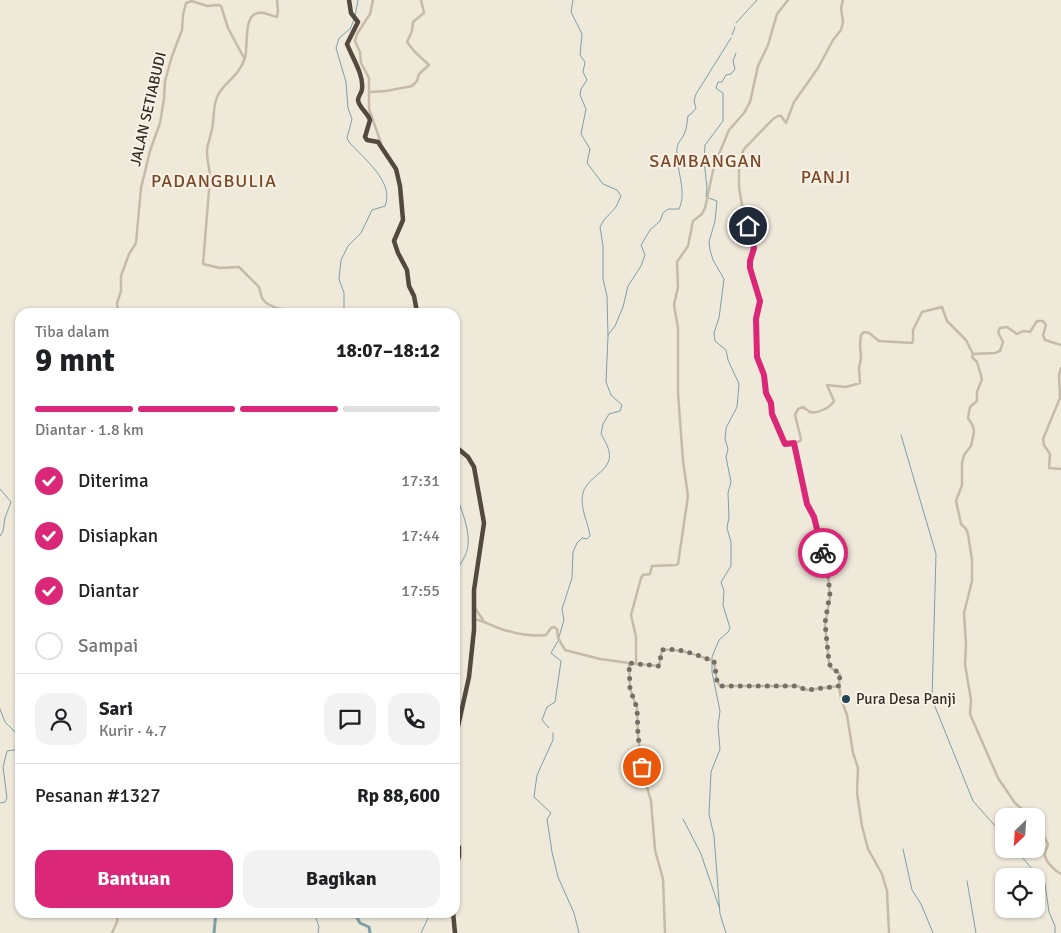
<!DOCTYPE html>
<html lang="id">
<head>
<meta charset="utf-8">
<style>
	:root { --surface:#fff; --page:#f2f2f2; --text:#202124; --muted:#757577; --line:#e0e0e0; --accent:#db2777 }
	body { margin:0; font-family:Signika,sans-serif; background:var(--page); color:var(--text); height:100vh; display:flex; flex-direction:column; font-size:19px; white-space:nowrap }
	* { box-sizing:border-box; margin:0 }
	p { font-size:16px; color:var(--muted) }
	.icon { flex:none; width:28px; height:28px; fill:none; stroke:currentColor; stroke-width:2; stroke-linecap:round; stroke-linejoin:round }
	.map { position:relative; flex:1; overflow:hidden }
	.drawer { position:absolute; left:15px; top:308px; width:445px; height:610px; display:flex; flex-direction:column; background:var(--surface); border-radius:15px; box-shadow:0 1px 4px #0004 }
	.drawer>* { flex:none }
	.needle { width:32px; rotate:205deg }
	.controls { position:absolute; left:995px; top:808px; display:grid; gap:10px }
	.controls a { display:grid; place-items:center; width:50px; height:50px; border-radius:10px; background:var(--surface); box-shadow:0 1px 4px #0004; font-size:25px }
	.pin { position:absolute; display:grid; place-items:center; width:42px; height:42px; color:#fff; margin:-21px; border:2px solid #fff; border-radius:50%; box-shadow:0 1px 5px #0007 }
	.courier { position:absolute; display:grid; place-items:center; width:50px; height:50px; margin:-25px; border:4px solid #db2777; border-radius:50%; background:#fff; color:#222; box-shadow:0 1px 6px #0007 }
	.headline em { font-style:normal; font-weight:700 }
	.headline div { display:flex; flex-direction:column-reverse }
	.headline { display:flex; align-items:center; justify-content:space-between; height:85px; padding:0 20px }
	h1 { font-size:32px; font-weight:700; line-height:38px }
	.bar { display:grid; grid-template-columns:repeat(4,1fr); gap:8px 5px; align-content:center; height:60px; padding:0 20px }
	.bar i { height:6px; border-radius:4px; background:var(--line) }
	.bar .current { background:var(--accent) }
	.bar p { grid-column:span 4 }
	.line { display:flex; align-items:center; gap:12px; padding:0 20px; border-top:1px solid var(--line) }
	.line div { flex:1 }
	.round { display:grid; place-items:center; flex:none; width:52px; height:52px; border-radius:15px; background:var(--page) }
	ol { padding:0 20px; list-style:none }
	li { display:flex; align-items:center; gap:15px; height:55px }
	li p { margin-inline-start:auto }
	li .icon { padding:5px; border-radius:50%; background:var(--accent); color:#fff; stroke-width:4 }
	li:last-child { color:var(--muted) }
	li i { width:28px; height:28px; border:2px solid var(--line); border-radius:50% }
	.primary-button { display:flex; gap:10px; margin-top:auto; padding:10px 20px }
	.primary-button a { flex:1; height:58px; border-radius:15px; background:var(--accent); color:#fff; font-size:20px; font-weight:700; line-height:58px; text-align:center }
	.primary-button a+a { background:var(--page); color:var(--text) }
	.map>svg:first-child { display:block }
	.lines { fill:none; stroke-linecap:round; stroke-linejoin:round }
	.stream { stroke:#7ca0a9; stroke-width:1 }
	.river { stroke:#7ca0a9; stroke-width:3 }
	.minor { stroke:#c6baa8; stroke-width:2.5 }
	.highway { stroke:#53493f; stroke-width:4.5 }
	.done { stroke:#756f66; stroke-width:5; stroke-dasharray:0 9 }
	.route { stroke:#db2777; stroke-width:6 }
	.poi-dot { fill:#214651; stroke:#f7f2e6; stroke-width:2 }
	.labels { text-anchor:middle; dominant-baseline:central; stroke-width:4; stroke-linejoin:round; paint-order:stroke }
	.street-label { font-size:15px; fill:#332d27; stroke:#f7f2e6 }
	.poi-label { font-size:15px; fill:#332d27; stroke:#f7f2e6; text-anchor:start }
	.quarter-label { font-size:18px; letter-spacing:1px; fill:#7b4928; stroke:#f7f2e6 }
</style>
</head>
<body>
<div class="map">
<svg width="1061" height="933" viewBox="0 0 1061 933">
	<rect width="100%" height="100%" fill="#efe9da"/>
	<g class="lines">
		<!-- stream -->
		<path class="stream" d="M355,16L358,0
			M736,23L757,0
			M732,35L735,27
			M344,312V293L339,279L341,260L348,246L361,233L372,210L385,206C395,182 363,158 349,142L347,138L352,119L348,108L346,82L336,48L339,38L350,29L354,20
			M608,335L615,326L623,307L628,286L641,266L645,255L641,245L650,230L660,221L663,213L668,209H679C687,192 677,172 677,154C676,141 682,141 685,132C687,127 687,121 688,116L691,114L696,108L694,101L696,94L731,38
			M901,435L936,554L932,699L973,801L1004,836
			M0,489L11,502L5,518L3,531L0,536
			M455,574C458,568 462,562 465,556C474,537 462,513 456,494
			M559,637L564,620L562,609L572,578L573,552L577,543L582,538L587,539L590,536C588,521 578,505 584,490C587,484 592,479 597,475C615,461 611,451 601,434L603,424L609,414L620,411L622,405L611,395L606,382L608,336L607,296L603,279V246L600,227L604,220L616,207L621,196L617,190L603,184L587,163L590,149L581,134L586,109L580,95L581,89L587,80L583,72L585,62L580,55L582,34L571,12L573,0
			M0,709L5,722L20,737
			M549,728L542,720L547,707L555,702L561,661L551,653L558,641
			M553,733V740L537,775L534,797L551,813L547,819L552,852L558,877L574,913L579,933
			M0,803L5,802L7,798L3,767L7,751L20,749
			M683,819L701,854L719,907
			M903,849L912,890L921,904L933,933
			M1015,849L1045,884L1049,912L1055,926V933
			M967,881L976,933
			M314,912L319,927L318,933
			M421,933L431,912
			M726,933L720,914L714,836L709,814L711,772L720,749L718,726L720,711L712,672V657L719,640L728,632L730,628L723,605L724,591L721,582L731,566V542L727,528L729,517L728,493L731,482L726,457L728,449L725,439L726,428L737,407L739,384L728,360L726,350L715,341L714,333L719,318L724,279L713,260L710,250L709,242L715,221L717,201L706,197L707,188L704,160L705,145L723,121V93L716,88L718,82H722L726,75L731,74L735,69L733,61L736,53"/>
		<!-- river -->
		<path class="river" d="M354,912L360,923L369,927L370,933
			M214,933L216,912"/>
		<!-- minor -->
		<path class="minor" d="M277,0L278,11L277,17C270,16 263,10 255,14C244,19 248,47 245,58C239,76 226,81 218,95C212,106 215,121 211,133C210,139 207,145 207,152C207,161 210,169 210,178L203,264L220,268L239,267L259,287L262,298L266,303L276,308L299,312
			M373,0L370,14L357,34L355,41L360,52L361,63L369,78V109L381,143
			M370,92L386,91L412,86L417,81L419,74L429,65L414,51L407,42L412,31L413,22L424,13L421,0
			M786,123L781,116H778L773,119L744,149L739,161V187L743,211L751,232L754,245L750,268L760,301L756,319V355L764,376L766,393L771,403L772,414L785,444L794,443L807,504L815,519L828,576L830,597L825,625L829,663L831,668L840,674L839,686L841,699L847,715L853,753L858,768L857,793L862,826L868,849L882,874L887,891L889,933
			M786,123L794,102L818,68L833,40L841,30L843,22L841,8L843,0
			M118,312L117,303L121,291V276L129,254L136,243L141,188L150,151L160,123L164,99L165,81L172,56L182,30L183,15L186,3L192,1L207,6L218,5L221,6L228,28L244,58
			M1061,368L1059,375L1060,398L1043,439L1044,445L1050,454L1049,468L1061,469
			M794,443L800,441L801,439L795,415L798,409L803,407C804,408 809,411 810,412C818,414 831,407 834,401L827,385L846,387L860,383L859,368L861,358L860,344L861,335L864,332L869,333L879,341L912,343L913,341V330L922,312L942,307L947,321L966,340L973,354
			M475,608L483,620
			M474,619C484,621 492,626 501,629C514,633 533,637 546,635L551,628L554,627L557,629L558,638L565,650L600,659L629,663L630,689L637,708L638,735L642,770L651,801L655,850L663,879L665,933
			M629,663L659,666L662,650C680,648 698,656 714,661L717,681L720,686H797L807,690L839,686
			M636,664V637L631,615L641,578L643,575L650,574L652,566L676,565L678,564L688,496L683,461L678,393V328L674,305L678,287L677,262L688,246L693,221L702,214L705,208L714,166L729,130L744,113L750,102L758,66L768,45L777,14L788,0
			M1033,816L1023,810L1015,803L998,778L970,714L971,700L965,664L966,644L964,613L972,581V560L968,534L966,529L961,524L956,501L962,485V463L964,455L971,446L974,432L973,426L968,418L970,407L977,401V392L982,379L977,362L972,357L973,354L995,353L1000,351L1003,342L998,332L1000,328L1007,327L1017,334L1023,331L1030,332L1037,321H1043L1046,325L1043,335L1045,340L1061,345
			M1036,821L1048,844C1048,847 1046,849 1045,852C1043,860 1055,871 1061,874
			M112,933L117,922L118,912"/>
		<!-- highway -->
		<path class="highway" d="M349,0L351,13L358,22L347,44C352,57 364,75 362,89C362,93 358,96 358,100C359,108 368,113 370,120L365,137L367,140L378,142L396,169L400,186L403,220L394,241L398,253L407,270L409,286L414,296L417,312
			M455,446L468,457L474,467L484,523L474,590V630L469,677L455,740
			M455,844L459,847V856L455,871
			M453,912L455,933"/>
	</g>
	<g class="lines">
		<!-- done -->
		<path class="done" d="M642,767L638,735L637,708L630,689L629,663L659,666L662,650C680,647 698,656 714,661L717,681L720,686H795L807,690L839,686L840,673L831,668L829,662L825,623L830,593L828,576L823,553"/>
		<!-- route -->
		<path class="route" d="M748,226L754,248L750,261V268L760,301L756,319L757,357L764,375L766,393L771,403L772,414L785,444L794,443L807,504L814,517L823,553"/>
	</g>
	<!-- markers -->
	<circle class="poi-dot" cx="846" cy="699" r="5"/>
	<g class="labels">
		<!-- street labels -->
		<g class="street-label">
			<text transform="translate(148 109) rotate(-77)">JALAN SETIABUDI</text>
		</g>
		<!-- poi labels -->
		<g class="poi-label">
			<text x="856" y="699">Pura Desa Panji</text>
		</g>
		<!-- quarter labels -->
		<g class="quarter-label">
			<text x="706" y="161">SAMBANGAN</text>
			<text x="826" y="177">PANJI</text>
			<text x="214" y="181">PADANGBULIA</text>
		</g>
	</g>
</svg>
<div class="controls">
<a><svg class="needle" viewBox="-14 -14 28 28"><path d="M0-13l5 13h-10z" fill="#e53935"/><path d="M0 13l5-13h-10z" fill="#757577"/></svg></a>
<a><svg class="icon" aria-label="locate" viewBox="0 0 24 24"><circle cx="12" cy="12" r="6"/><path d="M12 2v4M12 18v4M2 12h4M18 12h4"/></svg></a>
</div>
<div class="pin" style="left:642px;top:767px;background:#ea580c"><svg class="icon" aria-label="bag" viewBox="0 0 24 24"><path d="M5 8h14l-1 12H6zM9 8a3 3 0 0 1 6 0"/></svg></div>
<div class="pin" style="left:748px;top:226px;background:#1f2937"><svg class="icon" aria-label="home" viewBox="0 0 24 24"><path d="M3 11l9-7 9 7M6 9v11h12V9"/></svg></div>
<div class="courier" style="left:823px;top:553px"><svg class="icon" aria-label="bike" viewBox="0 0 24 24"><circle cx="6" cy="16" r="4"/><circle cx="18" cy="16" r="4"/><path d="M6 16l4-8h5l3 8M10 8l3 8H6M13 5h3"/></svg></div>
<section class="drawer">
<div class="headline"><div><h1>9 mnt</h1><p>Tiba dalam</p></div><em>18:07–18:12</em></div>
<div class="bar"><i class="current"></i><i class="current"></i><i class="current"></i><i></i><p>Diantar · 1.8 km</p></div>
<ol>
<li><svg class="icon" aria-label="check" viewBox="0 0 24 24"><path d="M5 12l5 5 9-10"/></svg>Diterima<p>17:31</p></li>
<li><svg class="icon" aria-label="check" viewBox="0 0 24 24"><path d="M5 12l5 5 9-10"/></svg>Disiapkan<p>17:44</p></li>
<li><svg class="icon" aria-label="check" viewBox="0 0 24 24"><path d="M5 12l5 5 9-10"/></svg>Diantar<p>17:55</p></li>
<li><i></i>Sampai</li>
</ol>
<div class="line" style="height:90px"><a class="round"><svg class="icon" aria-label="person" viewBox="0 0 24 24"><circle cx="12" cy="8" r="4"/><path d="M4 21q1-7 8-7t8 7"/></svg></a><div><b>Sari</b><p>Kurir · 4.7</p></div><a class="round"><svg class="icon" aria-label="chat" viewBox="0 0 24 24"><path d="M4 5h16v11H9l-5 4z"/></svg></a><a class="round"><svg class="icon" aria-label="phone" viewBox="0 0 24 24"><path d="M5 4h4l2 5-3 2q2 4 5 5l2-3 5 2v4C11 20 4 13 5 4z"/></svg></a></div>
<div class="line" style="height:65px"><div>Pesanan #1327</div><b>Rp 88,600</b></div>
<div class="primary-button"><a>Bantuan</a><a>Bagikan</a></div>
</section>
</div>
</body>
</html>
